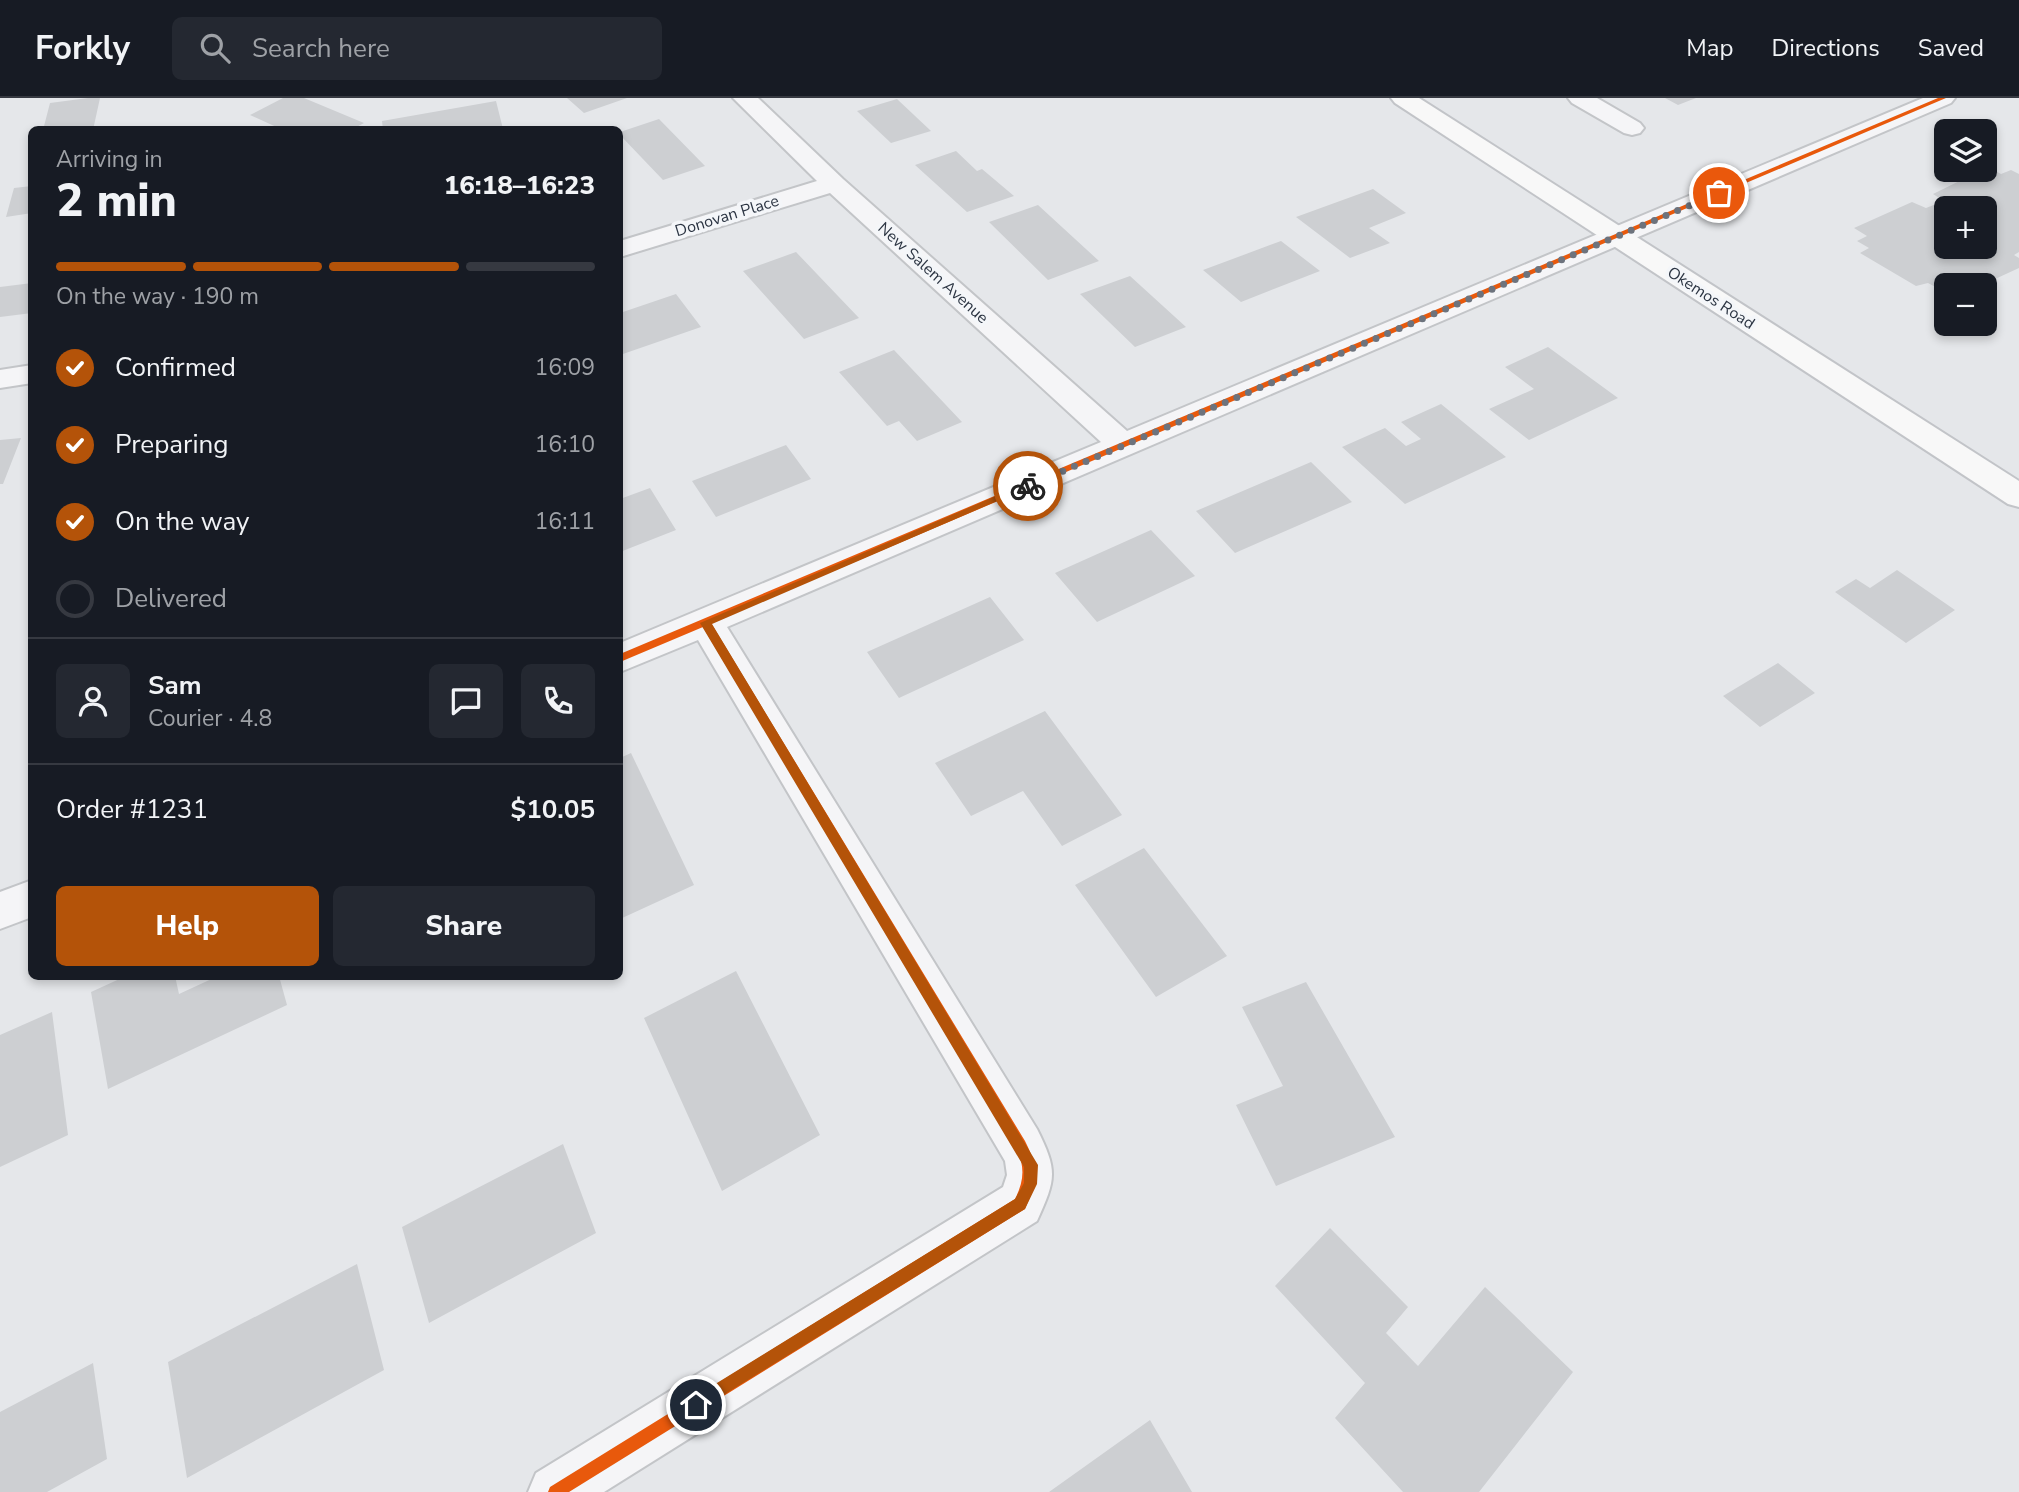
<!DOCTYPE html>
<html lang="en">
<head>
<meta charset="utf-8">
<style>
	:root { --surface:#171b24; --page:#242831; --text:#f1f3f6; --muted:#9ea1a6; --line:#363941; --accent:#b45309 }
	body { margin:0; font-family:"Nunito Sans",sans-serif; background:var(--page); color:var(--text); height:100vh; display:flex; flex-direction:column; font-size:26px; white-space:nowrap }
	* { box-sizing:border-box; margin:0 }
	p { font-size:23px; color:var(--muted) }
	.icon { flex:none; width:38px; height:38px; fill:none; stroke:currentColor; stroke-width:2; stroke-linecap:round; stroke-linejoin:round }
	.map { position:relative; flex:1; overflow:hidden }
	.panel { position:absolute; left:28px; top:28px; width:595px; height:854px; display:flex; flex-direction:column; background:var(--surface); border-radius:10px; box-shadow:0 4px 10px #0003 }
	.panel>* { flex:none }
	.buttons { position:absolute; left:1934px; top:21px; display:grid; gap:14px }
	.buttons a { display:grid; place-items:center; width:63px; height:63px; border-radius:10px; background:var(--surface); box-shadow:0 4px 10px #0003; font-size:35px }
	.pin { position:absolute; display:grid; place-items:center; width:60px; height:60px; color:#fff; margin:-30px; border:4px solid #fff; border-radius:50%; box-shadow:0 2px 7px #0007 }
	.courier { position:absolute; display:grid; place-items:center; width:70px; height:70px; margin:-35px; border:5px solid #b45309; border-radius:50%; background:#fff; color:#222; box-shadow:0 2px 9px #0007 }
	.head em { font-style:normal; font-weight:800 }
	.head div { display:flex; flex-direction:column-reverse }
	.head { display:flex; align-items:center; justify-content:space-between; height:119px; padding:0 28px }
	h1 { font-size:46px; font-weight:800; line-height:52px }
	.bar { display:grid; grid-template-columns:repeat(4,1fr); gap:10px 7px; align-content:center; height:84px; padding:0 28px }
	.bar i { height:9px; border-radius:5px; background:var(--line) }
	.bar .selected { background:var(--accent) }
	.bar p { grid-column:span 4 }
	.line { display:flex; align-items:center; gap:18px; padding:0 28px; border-top:2px solid var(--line) }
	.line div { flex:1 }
	.round { display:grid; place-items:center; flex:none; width:74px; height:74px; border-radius:10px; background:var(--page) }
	ol { padding:0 28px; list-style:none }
	li { display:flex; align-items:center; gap:21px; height:77px }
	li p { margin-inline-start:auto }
	li .icon { padding:7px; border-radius:50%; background:var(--accent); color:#fff; stroke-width:4 }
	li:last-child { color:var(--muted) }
	li i { width:38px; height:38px; border:4px solid var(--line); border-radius:50% }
	.cta { display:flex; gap:14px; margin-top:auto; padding:14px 28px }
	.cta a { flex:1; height:80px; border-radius:10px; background:var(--accent); color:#fff; font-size:28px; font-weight:800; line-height:80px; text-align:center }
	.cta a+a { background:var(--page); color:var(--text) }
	header { display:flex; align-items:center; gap:42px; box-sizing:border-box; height:98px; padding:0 35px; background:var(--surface); border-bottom:2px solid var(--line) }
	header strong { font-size:33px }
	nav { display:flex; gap:38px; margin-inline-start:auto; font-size:24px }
	.search { width:490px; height:63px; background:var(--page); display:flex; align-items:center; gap:18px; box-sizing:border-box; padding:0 24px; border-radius:10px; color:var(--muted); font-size:26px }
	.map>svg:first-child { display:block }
	.building { fill:#cdcfd2; fill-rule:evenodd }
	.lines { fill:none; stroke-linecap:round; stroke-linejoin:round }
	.minor-casing { stroke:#c3c5c8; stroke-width:4 }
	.major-casing { stroke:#c2c4c8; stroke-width:4 }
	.minor { fill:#f5f5f7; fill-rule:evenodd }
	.major { fill:#f8f8f8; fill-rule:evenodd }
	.cycleway-casing { stroke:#f4f6f9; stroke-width:5 }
	.cycleway { fill:#e8590c; fill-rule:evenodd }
	.route { fill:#b45309 }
	.done { stroke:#6d737d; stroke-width:7; stroke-dasharray:0 12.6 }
	.labels { text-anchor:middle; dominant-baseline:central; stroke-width:7; stroke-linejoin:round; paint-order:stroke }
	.far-street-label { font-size:16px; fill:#2c3543; stroke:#f4f6f9 }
</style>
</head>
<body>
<header>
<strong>Forkly</strong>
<div class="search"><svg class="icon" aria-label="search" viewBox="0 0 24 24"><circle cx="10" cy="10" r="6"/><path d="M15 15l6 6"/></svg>Search here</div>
<nav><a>Map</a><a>Directions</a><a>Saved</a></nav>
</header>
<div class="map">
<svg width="2019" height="1394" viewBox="0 0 2019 1394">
	<rect width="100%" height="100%" fill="#e5e7ea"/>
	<!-- building -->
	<path class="building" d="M88,0H100L93,32H43L50,5Z
		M283,0H304L364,25L351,32H283L250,17Z
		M567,0H627L584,15Z
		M1665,0H1696L1678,7Z
		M897,1L931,33L891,45L857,13Z
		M496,3L503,31L383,32L382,23Z
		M659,21L705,68L663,82L620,37V34Z
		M956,53L977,73L982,71L1014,98L967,114L915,67Z
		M1988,69L2001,76L2011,72L2019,76V154L2014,157L2019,160V170L1982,187H1946L1941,192L1928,185L1916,188L1860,155L1869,150L1857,143L1867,138L1854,130L1912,104L1926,110L1944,103L1933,96ZM1946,110H1984V149H1946Z
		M32,88V115L6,119L14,90Z
		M1373,91L1406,115L1369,130L1390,145L1350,160L1296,119Z
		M1038,107L1099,163L1048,182L989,124Z
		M1281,143L1320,173L1241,204L1203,172Z
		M796,154L859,220L804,241L743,173Z
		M1130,178L1186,229L1135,249L1080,196Z
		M32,185V215L0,219V189Z
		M676,196L701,229L620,257V215Z
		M1548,249L1618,300L1529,342L1489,311L1534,291L1505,269Z
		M894,252L962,324L917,343L899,323L887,328L839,274Z
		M1441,306L1506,359L1405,406L1342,349L1385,330L1406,348L1421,341L1401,324Z
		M21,340L3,386H0V342Z
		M786,347L811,381L716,419L692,383Z
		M1311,364L1352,404L1235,455L1196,413Z
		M650,390L676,432L620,454V401Z
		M1151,432L1195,478L1097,524L1055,475Z
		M1897,472L1955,512L1906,545L1835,494L1856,481L1870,490Z
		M990,499L1024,542L899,600L867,554Z
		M1778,565L1815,595L1760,629L1723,598Z
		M1045,613L1122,717L1062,748L1023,693L971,718L935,665Z
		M631,655L694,787L620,821V660Z
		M1144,750L1227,858L1156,899L1075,787Z
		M736,873L820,1037L722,1093L644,920Z
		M126,878H175L179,896L218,878H279L287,907L108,991L91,894Z
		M1306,884L1395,1039L1276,1088L1236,1007L1283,988L1242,909Z
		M52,914L68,1037L0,1069V937Z
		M563,1046L596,1135L429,1225L402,1129Z
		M1330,1130L1408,1209L1386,1235L1418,1268L1485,1189L1573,1274L1479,1394H1403L1335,1320L1365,1285L1275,1188Z
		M357,1166L384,1272L187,1380L168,1264Z
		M93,1265L107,1361L47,1394H0V1314Z
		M1150,1322L1192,1394H1049Z"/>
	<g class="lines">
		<defs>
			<path id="minor" d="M733,0H758L843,81L1127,333L1923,0H1955L1951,5L727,529L1037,1031C1058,1073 1056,1081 1037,1123L604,1394H528L536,1375L1003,1089L1007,1077L1005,1063L698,542L620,574V545L1101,344L830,95L620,159V143L817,83Z
				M1568,0H1597L1640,25L1644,30L1640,35L1632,37L1624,35L1572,5Z
				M32,267V285L0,290V272Z
				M32,782V819L0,831V794Z"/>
			<path id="major" d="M1391,0H1419L2019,383V409L2008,406L1395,5Z"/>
		</defs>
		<!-- minor casing -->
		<use href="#minor" class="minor-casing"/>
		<!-- major casing -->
		<use href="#major" class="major-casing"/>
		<!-- minor -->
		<use href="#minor" class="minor"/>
		<!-- major -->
		<use href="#major" class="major"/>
		<defs>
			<path id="cycleway" d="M1938,0H1946L711,525L1025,1043C1039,1071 1038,1082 1025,1111L569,1394H548L550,1389L1015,1101C1024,1083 1025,1070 1017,1051L703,529L620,564V556Z"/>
		</defs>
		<!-- cycleway casing -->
		<use href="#cycleway" class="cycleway-casing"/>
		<!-- cycleway -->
		<use href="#cycleway" class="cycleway"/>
	</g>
	<!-- route -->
	<path class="route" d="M1024,386L1032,388L712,526L1038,1067L1037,1086L1025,1111L696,1314L691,1312L689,1307L691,1301L1015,1101L1024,1085V1069L700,525Z"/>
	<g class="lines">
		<!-- done -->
		<path class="done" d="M1028,388L1719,95"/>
	</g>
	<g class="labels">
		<!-- far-street labels -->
		<g class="far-street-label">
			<text transform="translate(727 118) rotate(-17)">Donovan Place</text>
			<text transform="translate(933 175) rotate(42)">New Salem Avenue</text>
			<text transform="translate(1711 200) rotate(33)">Okemos Road</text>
		</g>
	</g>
</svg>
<div class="buttons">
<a><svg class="icon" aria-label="layers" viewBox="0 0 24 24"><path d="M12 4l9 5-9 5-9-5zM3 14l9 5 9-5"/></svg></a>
<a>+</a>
<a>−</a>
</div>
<div class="pin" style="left:1719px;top:95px;background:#ea580c"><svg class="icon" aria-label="bag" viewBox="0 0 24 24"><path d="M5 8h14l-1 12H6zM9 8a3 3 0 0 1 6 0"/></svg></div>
<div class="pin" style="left:696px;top:1307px;background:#1f2937"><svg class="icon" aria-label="home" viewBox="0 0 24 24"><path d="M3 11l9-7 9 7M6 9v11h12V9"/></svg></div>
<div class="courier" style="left:1028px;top:388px"><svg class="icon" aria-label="bike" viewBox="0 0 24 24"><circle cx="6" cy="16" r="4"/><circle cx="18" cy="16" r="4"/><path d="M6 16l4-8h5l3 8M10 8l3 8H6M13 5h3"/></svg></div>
<section class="panel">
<div class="head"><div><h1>2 min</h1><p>Arriving in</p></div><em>16:18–16:23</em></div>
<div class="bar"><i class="selected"></i><i class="selected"></i><i class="selected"></i><i></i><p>On the way · 190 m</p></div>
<ol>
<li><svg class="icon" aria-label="check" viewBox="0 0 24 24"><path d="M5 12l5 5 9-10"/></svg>Confirmed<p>16:09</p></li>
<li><svg class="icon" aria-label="check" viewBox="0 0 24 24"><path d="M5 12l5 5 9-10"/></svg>Preparing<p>16:10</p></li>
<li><svg class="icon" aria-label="check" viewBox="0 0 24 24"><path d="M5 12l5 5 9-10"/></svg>On the way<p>16:11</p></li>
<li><i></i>Delivered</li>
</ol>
<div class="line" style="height:126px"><a class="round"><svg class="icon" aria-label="person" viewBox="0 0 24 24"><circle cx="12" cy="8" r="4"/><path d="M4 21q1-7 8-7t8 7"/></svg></a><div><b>Sam</b><p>Courier · 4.8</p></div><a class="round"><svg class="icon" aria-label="chat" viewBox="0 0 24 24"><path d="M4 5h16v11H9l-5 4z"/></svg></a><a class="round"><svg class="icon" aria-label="phone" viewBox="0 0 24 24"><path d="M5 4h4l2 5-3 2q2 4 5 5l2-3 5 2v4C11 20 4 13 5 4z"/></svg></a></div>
<div class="line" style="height:91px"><div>Order #1231</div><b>$10.05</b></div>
<div class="cta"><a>Help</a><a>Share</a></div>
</section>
</div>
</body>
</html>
